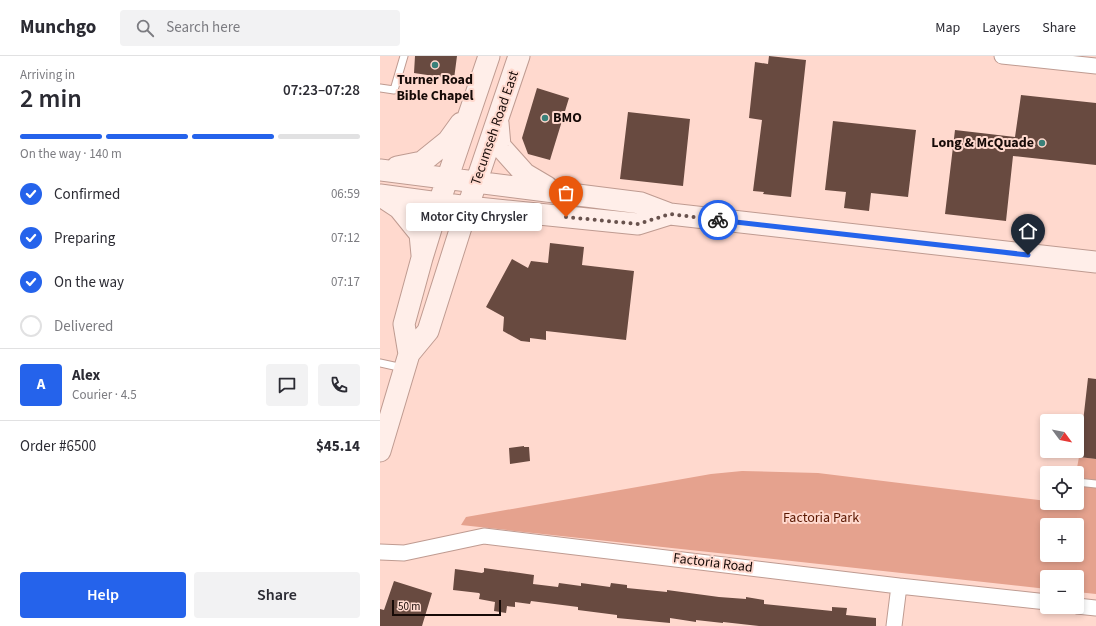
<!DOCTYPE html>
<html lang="en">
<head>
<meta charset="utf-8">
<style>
	:root { --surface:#fff; --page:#f2f2f3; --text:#2b2b33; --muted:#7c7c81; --line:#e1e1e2; --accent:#2563eb }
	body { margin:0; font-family:"Source Sans 3",sans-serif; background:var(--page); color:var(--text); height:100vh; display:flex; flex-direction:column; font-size:15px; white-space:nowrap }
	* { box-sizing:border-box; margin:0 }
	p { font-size:13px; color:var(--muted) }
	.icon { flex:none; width:22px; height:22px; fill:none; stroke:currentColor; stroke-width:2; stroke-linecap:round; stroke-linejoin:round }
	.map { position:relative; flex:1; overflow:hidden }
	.drawer { display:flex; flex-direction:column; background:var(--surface); width:380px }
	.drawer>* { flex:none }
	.needle { width:26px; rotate:122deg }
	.controls { position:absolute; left:660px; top:358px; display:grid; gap:8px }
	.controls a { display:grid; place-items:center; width:44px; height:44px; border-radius:4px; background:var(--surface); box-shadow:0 2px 6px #0003; font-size:20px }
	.scale { position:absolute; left:12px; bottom:10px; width:109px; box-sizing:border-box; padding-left:4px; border:2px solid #160a07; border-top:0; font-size:11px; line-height:14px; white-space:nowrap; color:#160a07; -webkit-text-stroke:3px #ffd9ce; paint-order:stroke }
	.pin { position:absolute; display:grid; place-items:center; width:34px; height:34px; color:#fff; margin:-41px -17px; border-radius:50% 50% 50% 0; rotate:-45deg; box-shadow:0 0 4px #0007 }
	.pin .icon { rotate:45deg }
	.courier { position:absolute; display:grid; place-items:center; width:40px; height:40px; margin:-20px; border:3px solid #2563eb; border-radius:50%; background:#fff; color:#222; box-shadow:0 1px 5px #0007 }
	.bubble { position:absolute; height:28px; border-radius:4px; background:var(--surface); box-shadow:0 2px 6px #0003; font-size:13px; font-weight:600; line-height:28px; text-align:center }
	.headline em { font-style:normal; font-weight:600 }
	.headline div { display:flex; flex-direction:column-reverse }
	.headline { display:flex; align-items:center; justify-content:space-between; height:68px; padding:0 20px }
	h1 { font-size:26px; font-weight:600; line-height:30px }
	.bar { display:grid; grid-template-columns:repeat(4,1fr); gap:6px 4px; align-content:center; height:48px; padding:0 20px }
	.bar i { height:5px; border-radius:3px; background:var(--line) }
	.bar .selected { background:var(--accent) }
	.bar p { grid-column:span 4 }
	.line { display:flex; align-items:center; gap:10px; padding:0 20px; border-top:1px solid var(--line) }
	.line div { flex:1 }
	.round { display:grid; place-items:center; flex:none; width:42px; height:42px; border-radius:4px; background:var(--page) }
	ol { padding:0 20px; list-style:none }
	li { display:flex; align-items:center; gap:12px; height:44px }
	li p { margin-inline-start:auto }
	li .icon { padding:4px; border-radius:50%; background:var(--accent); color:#fff; stroke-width:4 }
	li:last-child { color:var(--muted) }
	li i { width:22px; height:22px; border:2px solid var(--line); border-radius:50% }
	.action { display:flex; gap:8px; margin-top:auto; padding:8px 20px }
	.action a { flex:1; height:46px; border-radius:4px; background:var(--accent); color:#fff; font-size:16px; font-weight:600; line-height:46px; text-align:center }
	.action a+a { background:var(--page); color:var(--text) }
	header { display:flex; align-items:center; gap:24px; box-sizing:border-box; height:56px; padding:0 20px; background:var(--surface); border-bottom:1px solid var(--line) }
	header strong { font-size:19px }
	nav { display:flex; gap:22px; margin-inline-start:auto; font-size:14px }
	.search { width:280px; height:36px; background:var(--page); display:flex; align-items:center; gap:10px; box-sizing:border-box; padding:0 14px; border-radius:4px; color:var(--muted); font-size:15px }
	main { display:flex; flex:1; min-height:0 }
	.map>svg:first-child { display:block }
	.green { fill:#e5a28e; fill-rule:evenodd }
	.building { fill:#684a40 }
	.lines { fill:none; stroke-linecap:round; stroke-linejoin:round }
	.lane-casing { stroke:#bf9b91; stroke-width:9 }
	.street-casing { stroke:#bf9b91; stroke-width:17 }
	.secondary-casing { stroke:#bf9b91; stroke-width:23 }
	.lane { stroke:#fff; stroke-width:7 }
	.street { stroke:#fff; stroke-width:15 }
	.secondary { stroke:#ffeee9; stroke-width:21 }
	.done { stroke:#68524d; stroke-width:4; stroke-dasharray:0 7.2 }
	.route { stroke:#2563eb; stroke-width:5 }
	.poi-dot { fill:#3a817a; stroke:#ffd9ce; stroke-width:1.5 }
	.labels { text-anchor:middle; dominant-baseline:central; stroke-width:4; stroke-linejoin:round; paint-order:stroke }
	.poi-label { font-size:14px; font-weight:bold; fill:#160a07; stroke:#ffd9ce }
	.street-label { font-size:14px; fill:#160a07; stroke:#ffd9ce }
	.park-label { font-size:14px; fill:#5b1802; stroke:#ffd9ce }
</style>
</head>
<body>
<header>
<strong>Munchgo</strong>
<div class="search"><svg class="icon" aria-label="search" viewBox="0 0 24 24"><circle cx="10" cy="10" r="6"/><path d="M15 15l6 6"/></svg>Search here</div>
<nav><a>Map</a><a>Layers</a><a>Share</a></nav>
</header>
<main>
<section class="drawer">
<div class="headline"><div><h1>2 min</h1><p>Arriving in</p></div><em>07:23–07:28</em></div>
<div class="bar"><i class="selected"></i><i class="selected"></i><i class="selected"></i><i></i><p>On the way · 140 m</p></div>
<ol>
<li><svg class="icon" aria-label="check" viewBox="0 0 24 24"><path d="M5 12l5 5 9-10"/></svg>Confirmed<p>06:59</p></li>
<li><svg class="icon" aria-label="check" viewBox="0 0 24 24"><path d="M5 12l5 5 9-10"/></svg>Preparing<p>07:12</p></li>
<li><svg class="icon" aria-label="check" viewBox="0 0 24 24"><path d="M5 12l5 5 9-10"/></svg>On the way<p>07:17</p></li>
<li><i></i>Delivered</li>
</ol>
<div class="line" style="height:72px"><b class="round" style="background:var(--accent);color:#fff">A</b><div><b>Alex</b><p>Courier · 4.5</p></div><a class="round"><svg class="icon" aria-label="chat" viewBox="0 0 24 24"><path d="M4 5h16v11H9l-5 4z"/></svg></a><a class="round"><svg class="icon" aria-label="phone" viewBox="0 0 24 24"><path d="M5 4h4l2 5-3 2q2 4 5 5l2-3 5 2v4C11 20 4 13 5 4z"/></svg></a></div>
<div class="line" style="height:52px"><div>Order #6500</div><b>$45.14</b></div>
<div class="action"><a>Help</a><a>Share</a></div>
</section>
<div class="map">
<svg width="716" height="570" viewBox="0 0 716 570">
	<rect width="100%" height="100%" fill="#ffd9ce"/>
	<!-- green -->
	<path class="green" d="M699,401L716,403V538L697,536V521H667V533L81,469L86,461L331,418L362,415L438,417L667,445V447L691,448V447H697L696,417ZM667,469H697V499H667Z"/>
	<!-- building -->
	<path class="building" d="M35,0H77L74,23L34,17Z
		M389,0L426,4L411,141L383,138L384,136L373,135L382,64L369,62L375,6L388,8Z
		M157,32L189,42L170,104L148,98L142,82Z
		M641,39L716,47V109L633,100L626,165L565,158L575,74L635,81Z
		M248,56L310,63L303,130L240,123Z
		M453,65L536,74L528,141L491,137L489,155L464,152L466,136L445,134Z
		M170,187L204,191L202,209L254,215L246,284L166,275V284L150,282V286L141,285L123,275L124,261L106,251L132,203L148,212L151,205L168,207Z
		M708,322L716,323V403L699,401Z
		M144,390V391H149L150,405L130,408L129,392Z
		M104,512L154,519L153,528L178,531L179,527L201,530V527L230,531L231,527L247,529V532L287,536V534L339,541L366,543V541L384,544V548L452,555V551L467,552L466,559L496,562V570H379L343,566V567L316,564V566L290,562V567L237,562V559L198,554V551L151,545L150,548L135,546V551L127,550L126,557L114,555L115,546L99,543L100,538L99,537L73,534L75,513L102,517L104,516Z
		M14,525L52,537L42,570H0V553L4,554Z"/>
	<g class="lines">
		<defs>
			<path id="lane" d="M0,32L14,34L24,0
				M0,307L23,312
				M697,426L716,428"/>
			<path id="street" d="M622,0L716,10
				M0,496L24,497L104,480L519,530L667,546
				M697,550L716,552
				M514,570L519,530"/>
			<path id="secondary" d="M118,67L120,90L145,118L167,131
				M17,111L42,106L68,85L81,67
				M0,114L261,147L290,158L716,206
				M0,139L88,151L258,168L290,158
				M1,140L19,152L40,178L42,199
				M29,298L24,268L42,202L59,147L109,0
				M0,395L29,298L48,275L82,168L139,0"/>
		</defs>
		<!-- lane casing -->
		<use href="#lane" class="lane-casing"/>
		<!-- street casing -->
		<use href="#street" class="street-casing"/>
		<!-- secondary casing -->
		<use href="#secondary" class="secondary-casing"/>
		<!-- lane -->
		<use href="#lane" class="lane"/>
		<!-- street -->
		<use href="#street" class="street"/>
		<!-- secondary -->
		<use href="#secondary" class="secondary"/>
	</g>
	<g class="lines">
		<!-- done -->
		<path class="done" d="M186,161L258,168L290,158L338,164"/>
		<!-- route -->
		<path class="route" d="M338,164L648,199"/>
	</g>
	<!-- markers -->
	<g class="poi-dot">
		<circle cx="55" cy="9" r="4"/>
		<circle cx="165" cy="62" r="4"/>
		<circle cx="662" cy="87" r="4"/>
	</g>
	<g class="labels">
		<!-- poi labels -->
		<g class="poi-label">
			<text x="55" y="24">Turner Road<tspan x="55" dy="16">Bible Chapel</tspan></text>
			<text x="173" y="62" text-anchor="start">BMO</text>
			<text x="654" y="87" text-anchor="end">Long &amp; McQuade</text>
		</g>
		<!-- street labels -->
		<g class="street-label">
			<text transform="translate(115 72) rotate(-71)">Tecumseh Road East</text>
			<text transform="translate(333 507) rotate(7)">Factoria Road</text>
		</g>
		<!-- park labels -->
		<g class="park-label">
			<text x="441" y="462">Factoria Park</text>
		</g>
	</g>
</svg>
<div class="controls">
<a><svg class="needle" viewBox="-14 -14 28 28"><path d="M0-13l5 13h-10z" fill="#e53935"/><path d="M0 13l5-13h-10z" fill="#7c7c81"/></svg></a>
<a><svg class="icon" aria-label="locate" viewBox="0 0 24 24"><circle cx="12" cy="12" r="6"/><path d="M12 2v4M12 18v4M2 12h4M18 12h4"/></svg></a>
<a>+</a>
<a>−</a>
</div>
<div class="scale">50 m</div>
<div class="pin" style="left:186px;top:161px;background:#ea580c"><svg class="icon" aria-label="bag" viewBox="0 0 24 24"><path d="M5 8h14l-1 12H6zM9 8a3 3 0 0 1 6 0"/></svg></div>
<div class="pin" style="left:648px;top:199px;background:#1f2937"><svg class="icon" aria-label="home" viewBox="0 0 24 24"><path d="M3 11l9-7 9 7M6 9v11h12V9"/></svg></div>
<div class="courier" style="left:338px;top:164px"><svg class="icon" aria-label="bike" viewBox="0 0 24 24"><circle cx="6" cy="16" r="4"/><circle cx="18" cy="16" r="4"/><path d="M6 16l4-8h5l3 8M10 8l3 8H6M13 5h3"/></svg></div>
<div class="bubble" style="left:26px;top:147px;width:136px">Motor City Chrysler</div>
</div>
</main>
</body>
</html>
